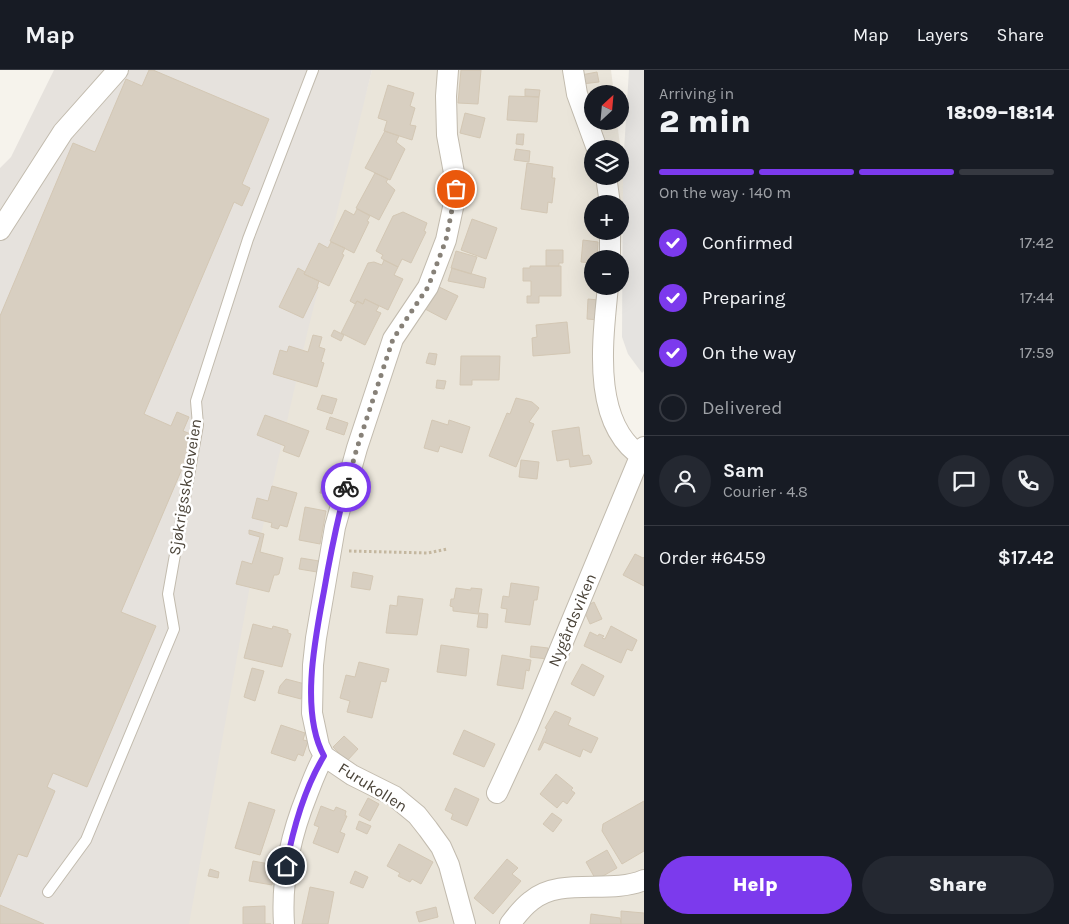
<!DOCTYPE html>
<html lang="en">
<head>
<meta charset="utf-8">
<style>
	:root { --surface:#171b24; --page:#242831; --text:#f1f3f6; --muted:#9ea1a6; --line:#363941; --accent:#7c3aed }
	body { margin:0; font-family:Karla,sans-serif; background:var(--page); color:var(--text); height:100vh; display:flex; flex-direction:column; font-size:19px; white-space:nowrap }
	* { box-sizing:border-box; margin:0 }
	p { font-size:16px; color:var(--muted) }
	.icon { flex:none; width:28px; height:28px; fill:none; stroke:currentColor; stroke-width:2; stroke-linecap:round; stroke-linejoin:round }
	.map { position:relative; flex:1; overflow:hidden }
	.panel { display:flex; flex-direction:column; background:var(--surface); width:425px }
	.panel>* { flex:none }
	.needle { width:32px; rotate:26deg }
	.buttons { position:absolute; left:584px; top:15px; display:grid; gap:10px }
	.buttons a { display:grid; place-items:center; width:45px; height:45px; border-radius:50%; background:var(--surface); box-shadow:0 5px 20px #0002; font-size:25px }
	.pin { position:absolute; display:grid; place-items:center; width:42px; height:42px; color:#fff; margin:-21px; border:2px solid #fff; border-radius:50%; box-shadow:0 1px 5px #0007 }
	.courier { position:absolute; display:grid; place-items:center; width:50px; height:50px; margin:-25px; border:4px solid #7c3aed; border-radius:50%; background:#fff; color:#222; box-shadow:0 1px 6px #0007 }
	.headline em { font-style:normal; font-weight:800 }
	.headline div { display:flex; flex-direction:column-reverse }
	.headline { display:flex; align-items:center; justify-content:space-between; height:85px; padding:0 15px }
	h1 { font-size:32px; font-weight:800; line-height:38px }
	.bar { display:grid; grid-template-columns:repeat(4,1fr); gap:8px 5px; align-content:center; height:60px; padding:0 15px }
	.bar i { height:6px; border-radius:4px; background:var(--line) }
	.bar .selected { background:var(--accent) }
	.bar p { grid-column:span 4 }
	.line { display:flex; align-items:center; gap:12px; padding:0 15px; border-top:1px solid var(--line) }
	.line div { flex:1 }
	.round { display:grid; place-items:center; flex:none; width:52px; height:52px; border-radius:26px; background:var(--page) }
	ol { padding:0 15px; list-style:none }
	li { display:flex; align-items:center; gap:15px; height:55px }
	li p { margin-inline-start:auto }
	li .icon { padding:5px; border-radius:50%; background:var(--accent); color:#fff; stroke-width:4 }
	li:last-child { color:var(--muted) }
	li i { width:28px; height:28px; border:2px solid var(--line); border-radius:50% }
	.primary-button { display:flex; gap:10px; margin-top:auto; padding:10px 15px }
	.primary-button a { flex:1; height:58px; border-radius:30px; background:var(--accent); color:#fff; font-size:20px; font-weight:800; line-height:58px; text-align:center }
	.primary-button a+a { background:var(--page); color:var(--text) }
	header { display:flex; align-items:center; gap:30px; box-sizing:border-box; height:70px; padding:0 25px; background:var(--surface); border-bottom:1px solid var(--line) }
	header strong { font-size:24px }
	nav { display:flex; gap:28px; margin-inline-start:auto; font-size:18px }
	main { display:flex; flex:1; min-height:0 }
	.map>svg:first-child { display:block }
	.residential { fill:#eae5da; fill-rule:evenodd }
	.industrial { fill:#e6e2dd }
	.parking { fill:#e5e3e0 }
	.building { fill:#d8cfc1; stroke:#d3c7b4 }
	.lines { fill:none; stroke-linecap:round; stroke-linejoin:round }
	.lane-casing { stroke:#c2bbae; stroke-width:12 }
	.street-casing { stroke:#c2bbae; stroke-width:22 }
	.path { stroke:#c4b79f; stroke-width:3; stroke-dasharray:2.5 2.5; stroke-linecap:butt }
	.lane { stroke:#fff; stroke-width:10 }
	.street { stroke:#fff; stroke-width:20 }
	.done { stroke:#878178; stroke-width:5; stroke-dasharray:0 9 }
	.route { stroke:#7c3aed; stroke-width:6 }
	.labels { text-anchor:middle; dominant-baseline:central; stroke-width:5; stroke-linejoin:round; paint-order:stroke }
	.street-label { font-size:16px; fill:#4b4439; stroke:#fff }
</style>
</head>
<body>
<header>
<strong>Map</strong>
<nav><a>Map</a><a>Layers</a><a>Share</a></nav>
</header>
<main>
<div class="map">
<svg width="644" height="854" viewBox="0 0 644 854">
	<rect width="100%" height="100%" fill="#f6f3ec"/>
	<!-- residential -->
	<path class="residential" d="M372,0H611L614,24H592V51H617L625,115L620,190V189H592V216H618L608,350L644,377V854H167L236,511ZM592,79H620V106H592ZM592,134H620V161H592Z"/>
	<!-- industrial -->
	<path class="industrial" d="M54,0H372L306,268L252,504L189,854H0V98L11,87Z"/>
	<!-- parking -->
	<path class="parking" d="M629,0H644V301L642,303L628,284L622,267L623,97Z"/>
	<!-- building -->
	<path class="building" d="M149,0H153L269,49L242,114L250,118L242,136L234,132L144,344L171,356L177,342L189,347L183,361L196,366L121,542L156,556L87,717L53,703L47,717L55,721L27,787L18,784L0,827V246L73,73L95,82L126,9L142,16Z
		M461,0H481L478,34L458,33Z
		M597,2L599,12L582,14L581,5Z
		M388,15L414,23L410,36L415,38L410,55L416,56L412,70L384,61L387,51L378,48Z
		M525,19L540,20L539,27L525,26Z
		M509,26L539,27L537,52L507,50Z
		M465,43L485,48L480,68L460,63Z
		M385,61L399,66L396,72L405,79L390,110L365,98Z
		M517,64H524L523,75L516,74Z
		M516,79L530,81L529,92L514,90Z
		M527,93L553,97L552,108H555L552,133L548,132L547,143L521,139Z
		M375,103L388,109L386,112L395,120L379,150L356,138Z
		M357,139L370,146L367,151L369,152L354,183L330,171L345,140L354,145Z
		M403,142L427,153L424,161L426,162L411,193L402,189L398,197L384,190L381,188L383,185L376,181L393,146Z
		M472,149L497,158L486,189L461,180Z
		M583,170L598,172L597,189H592V193L581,192Z
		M331,172L345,178L342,184L344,185L329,216L304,204L319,173L328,178Z
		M546,180H563V193H559V196H546Z
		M456,181L477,187L471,204L451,198Z
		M384,190L398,197L394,205L403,209L388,240L365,229L363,234L357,231L355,234L350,231L368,193L374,192L382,195Z
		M530,196H561V226H539V233H527V226H531V211H523V198H530Z
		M298,198L305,202L304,204L319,211L317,217H318L303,248L279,237Z
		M452,198L486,208L484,218L448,211Z
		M437,216L458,226L446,250L425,239Z
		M365,229L379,236L376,241L381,243L365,275L341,263L357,231L363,234Z
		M588,229L599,230V250L587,249Z
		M567,252L570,283L533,286L532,268L537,267L536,255Z
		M334,260L344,265L341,271L331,266Z
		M313,265L322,267L319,277L325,279L321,292L324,293L317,317L273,304L280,280L287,282L289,276L308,282Z
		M429,283L437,284L435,295L426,293Z
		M461,286H500L499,310H472V315H460Z
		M437,310L446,311L444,319L436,318Z
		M322,325L337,329L332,344L317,339Z
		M516,328L532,332L539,338L529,352L534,354L516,397L489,386L507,343L510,344Z
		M265,345L309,361L299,387L283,381L285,376L257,365Z
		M330,347L348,353L344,365L326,359Z
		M432,350L448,355L449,350L470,357L462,383L440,376L438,382L424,378Z
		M579,357L583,386L589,385L592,392L591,394L570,397L569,389L557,391L552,361Z
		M521,390L539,392L537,409L519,407Z
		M322,414L329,416L327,424L320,423Z
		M272,416L297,423L287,457L280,455L278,459L271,457L272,453L252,448L257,428L268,431Z
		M305,437L326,441L320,474L299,470Z
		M249,460L264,464L260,482L283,488L279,504L277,505H274L269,522L236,514L242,491L252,494L260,467L249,464Z
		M635,484L643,488L644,487V516L623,505Z
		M301,488L319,491L317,502L299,499Z
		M353,502L373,506L370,520L351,517Z
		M511,513L539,517L537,530H534L530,555L505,552L507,539L501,538L503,526L509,527Z
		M456,518L471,520V518L482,519L478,544L453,541V537L450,536L451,529H454Z
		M398,526L423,529L417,565L386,563L390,535L397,536Z
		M594,532L602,549L590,554L583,538Z
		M479,543L488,544L487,558L477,557Z
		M253,554L272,559L273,556L288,560V563L291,564L282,597L244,588Z
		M611,556L637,570L632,581L627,579L621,593L584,576L590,562L598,566L599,564L604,566L602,568L605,569Z
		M441,575L469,579L466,606L437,602Z
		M531,576L548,578L547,589L530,587Z
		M502,585L531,590L529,601L526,600L523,619L497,615Z
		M359,592L389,599L386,612L381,611L372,648L347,642L350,631L340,628L346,605L355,607Z
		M582,594L604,606L594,626L571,614Z
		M252,598L264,601L255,631L244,627Z
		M286,609L305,614L301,629L278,623L280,616Z
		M555,641L571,648L568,655L598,668L591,683L583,679L580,687L544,672L540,680H538L547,659L545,658Z
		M281,655L305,663L303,670L308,671L303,686L298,684L295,691L271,683Z
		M464,660L495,674L484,697L453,684Z
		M344,666L358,679L347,691L333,677Z
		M556,704L573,718L571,720L575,723L567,734L563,731L557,738L540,724Z
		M455,718L479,729L467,756L451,749L453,744L445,740Z
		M368,728L379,734L370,751L359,745Z
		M644,731V781L622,794L602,761L603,754Z
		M249,732L275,740L260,785L235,778Z
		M321,736L334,741L336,737L346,741L345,746H347L340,762L345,764L338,783L313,773L319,757L314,755Z
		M552,743L562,750L553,762L543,754Z
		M359,751L371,756L367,764L356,759Z
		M399,774L433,792L421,814L412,809L410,812L398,806L400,803L387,796Z
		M607,780L617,798L596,810L586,792Z
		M507,789L518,798L512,804L521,811L493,844L474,828Z
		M253,791L275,795L272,815L249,811Z
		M210,799L219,802L218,808L208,806Z
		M355,801L368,807L363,818L350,813Z
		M310,817L334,822L328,854H302Z
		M0,835L44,854H0Z
		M265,836V854H271H243V837Z
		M436,837L438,847L419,852L416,842Z
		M621,841L644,843V854H621Z
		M591,844L620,848L621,854H590Z"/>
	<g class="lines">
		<defs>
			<path id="lane" d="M48,822L86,770L174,559L168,524L198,355L196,331L248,169L313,0"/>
			<path id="street" d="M448,0L446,26L447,65L457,119L446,170L428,217L393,269L357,378L335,457L316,568L313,595L312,643L319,676L324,686L352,705L394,726L417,745L428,759L441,777L449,795L465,854
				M573,0L577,24L597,79
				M606,106L610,134
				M0,160L63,62L118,0
				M610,189V161
				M608,216C603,269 590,355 644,388
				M497,723L528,656L644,377
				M284,854C281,808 290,767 307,725C312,712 317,698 324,686
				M510,854C516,846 523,837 531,831C560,806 610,825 644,810"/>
		</defs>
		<!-- lane casing -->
		<use href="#lane" class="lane-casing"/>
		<!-- street casing -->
		<use href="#street" class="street-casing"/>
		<!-- path -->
		<path class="path" d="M349,481L428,483L447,479"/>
		<!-- lane -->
		<use href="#lane" class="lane"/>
		<!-- street -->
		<use href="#street" class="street"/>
	</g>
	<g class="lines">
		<!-- done -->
		<path class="done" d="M346,417L357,378L393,269L428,217L446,170L456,119"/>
		<!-- route -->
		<path class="route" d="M286,796C293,759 304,719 324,686C300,642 315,569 324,521C330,486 337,452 346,417"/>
	</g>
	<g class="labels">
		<!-- street labels -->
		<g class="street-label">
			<text transform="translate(185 417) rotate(-81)">Sjøkrigsskoleveien</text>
			<text transform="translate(572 550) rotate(-67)">Nygårdsviken</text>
			<text transform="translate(373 717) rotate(32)">Furukollen</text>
		</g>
	</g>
</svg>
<div class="buttons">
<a><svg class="needle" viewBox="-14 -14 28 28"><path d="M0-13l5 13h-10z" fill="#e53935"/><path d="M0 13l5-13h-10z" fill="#9ea1a6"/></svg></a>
<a><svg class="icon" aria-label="layers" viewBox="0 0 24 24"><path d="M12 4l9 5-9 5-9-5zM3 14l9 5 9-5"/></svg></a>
<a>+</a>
<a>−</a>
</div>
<div class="pin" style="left:456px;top:119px;background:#ea580c"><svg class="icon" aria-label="bag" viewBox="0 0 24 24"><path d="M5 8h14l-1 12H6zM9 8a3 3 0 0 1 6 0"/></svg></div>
<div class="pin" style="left:286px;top:796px;background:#1f2937"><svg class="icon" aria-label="home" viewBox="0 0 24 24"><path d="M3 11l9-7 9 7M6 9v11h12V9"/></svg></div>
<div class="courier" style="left:346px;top:417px"><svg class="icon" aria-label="bike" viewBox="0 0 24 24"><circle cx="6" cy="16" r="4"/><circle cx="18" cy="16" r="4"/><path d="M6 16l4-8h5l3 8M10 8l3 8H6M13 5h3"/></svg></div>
</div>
<section class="panel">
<div class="headline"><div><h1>2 min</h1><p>Arriving in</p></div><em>18:09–18:14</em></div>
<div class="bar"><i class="selected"></i><i class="selected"></i><i class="selected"></i><i></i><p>On the way · 140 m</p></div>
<ol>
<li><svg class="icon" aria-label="check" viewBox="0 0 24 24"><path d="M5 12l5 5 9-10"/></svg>Confirmed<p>17:42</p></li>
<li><svg class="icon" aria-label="check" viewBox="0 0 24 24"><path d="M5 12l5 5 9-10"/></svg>Preparing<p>17:44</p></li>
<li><svg class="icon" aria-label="check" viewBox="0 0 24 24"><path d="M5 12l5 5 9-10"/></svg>On the way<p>17:59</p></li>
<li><i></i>Delivered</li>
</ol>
<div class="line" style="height:90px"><a class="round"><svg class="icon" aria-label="person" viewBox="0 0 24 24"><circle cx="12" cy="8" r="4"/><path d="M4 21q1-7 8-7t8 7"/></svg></a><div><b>Sam</b><p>Courier · 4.8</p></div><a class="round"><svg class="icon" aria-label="chat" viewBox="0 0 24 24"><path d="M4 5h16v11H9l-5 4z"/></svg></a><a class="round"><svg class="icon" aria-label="phone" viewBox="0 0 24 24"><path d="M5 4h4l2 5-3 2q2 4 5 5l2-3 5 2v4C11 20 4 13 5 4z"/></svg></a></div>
<div class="line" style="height:65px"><div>Order #6459</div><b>$17.42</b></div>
<div class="primary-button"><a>Help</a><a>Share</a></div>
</section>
</main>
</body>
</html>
